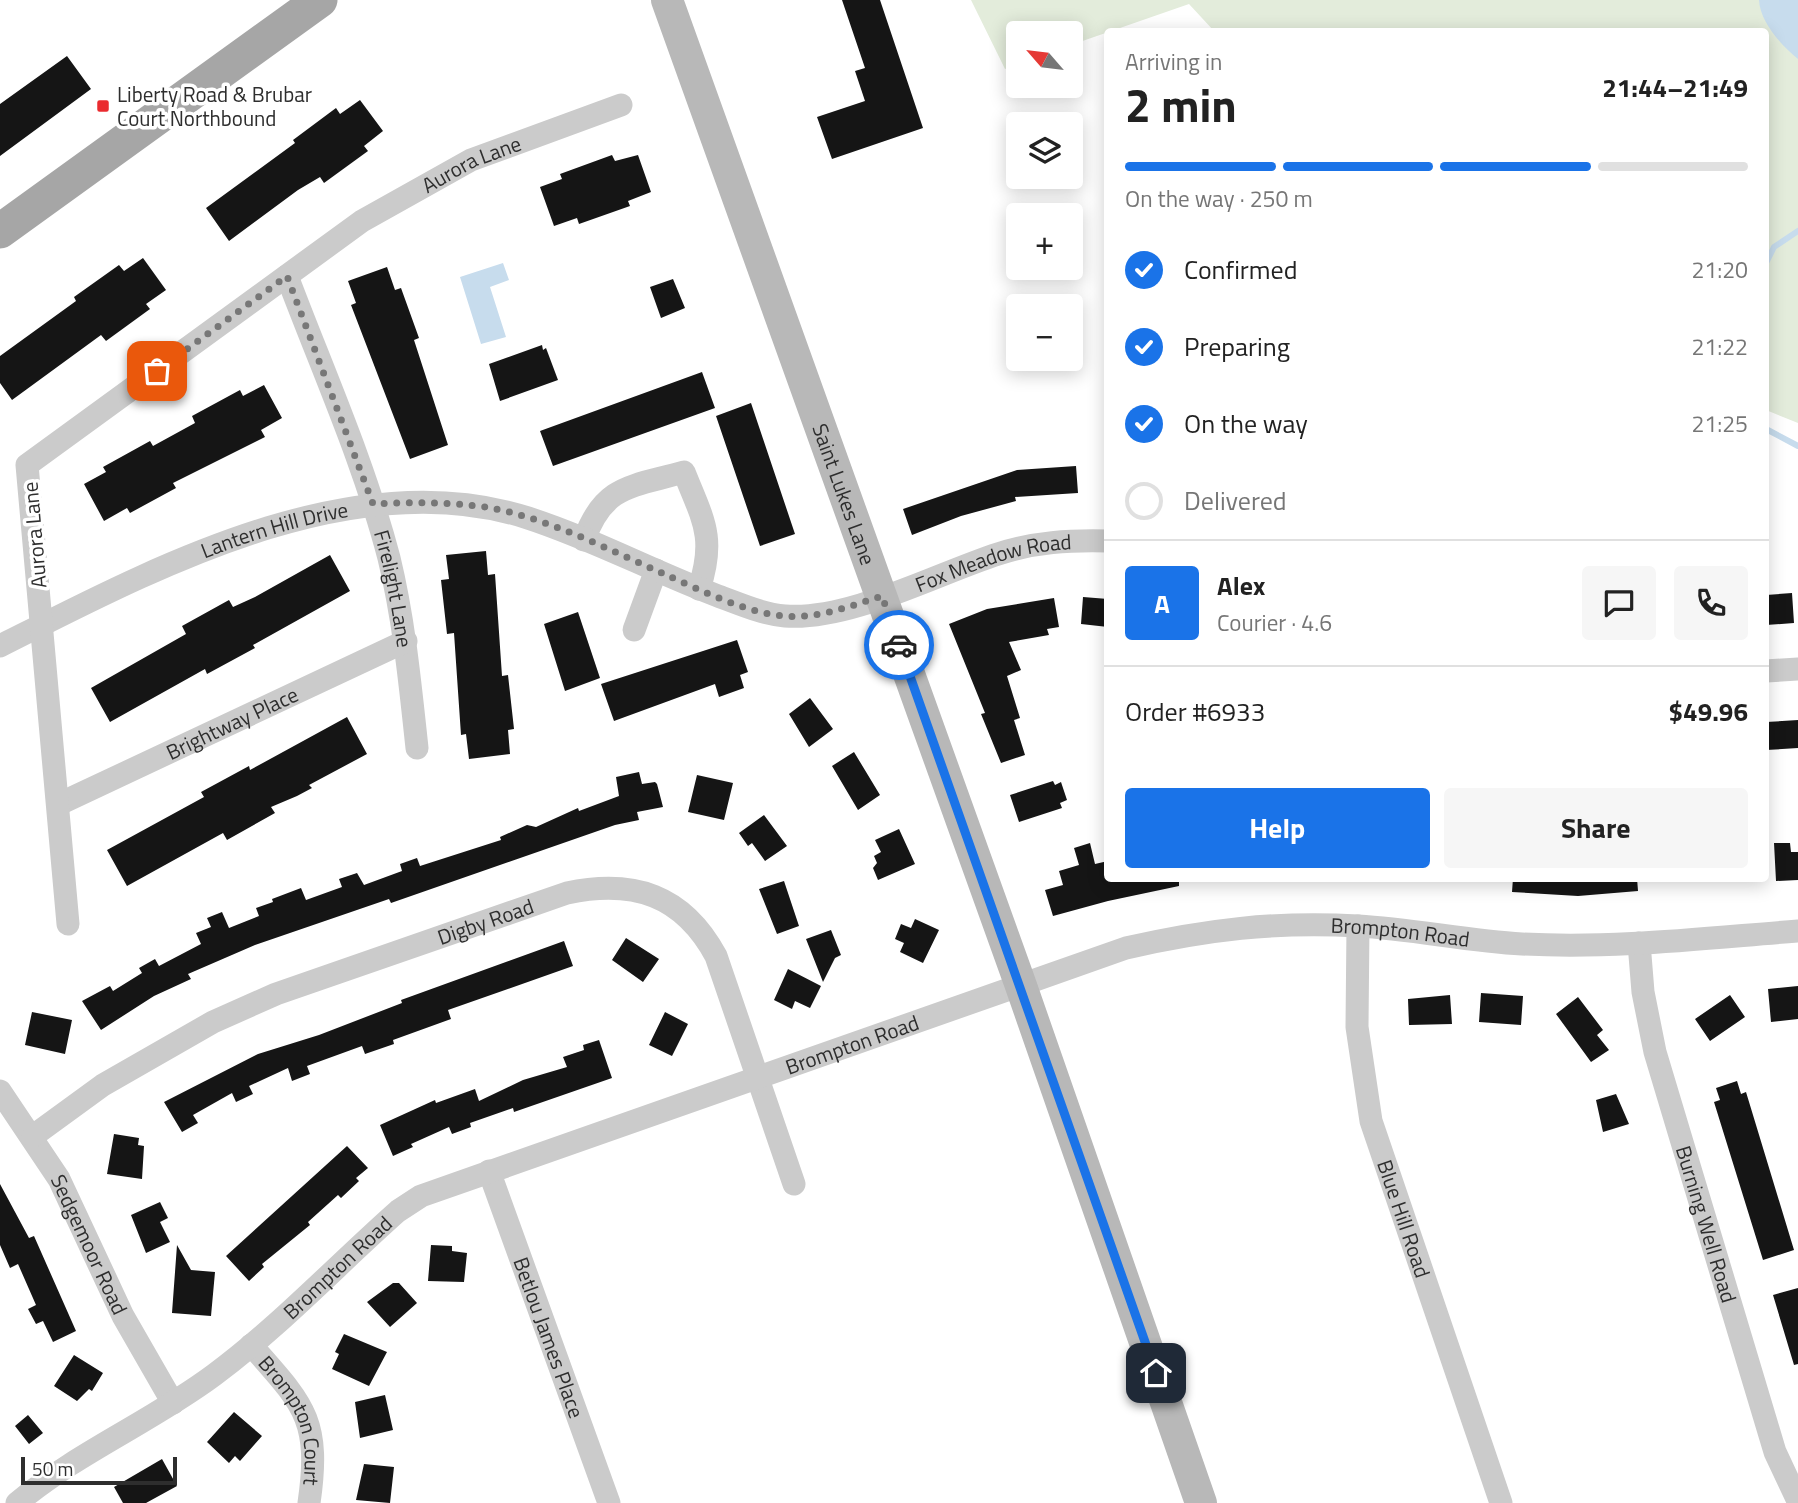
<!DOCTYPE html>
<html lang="en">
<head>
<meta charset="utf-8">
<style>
	:root { --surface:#fff; --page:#f6f6f6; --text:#222; --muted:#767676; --line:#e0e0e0; --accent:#1a73e8 }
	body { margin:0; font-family:"Titillium Web",sans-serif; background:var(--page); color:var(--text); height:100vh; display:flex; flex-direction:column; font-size:26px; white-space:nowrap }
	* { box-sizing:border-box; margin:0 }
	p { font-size:23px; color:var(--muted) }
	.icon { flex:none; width:38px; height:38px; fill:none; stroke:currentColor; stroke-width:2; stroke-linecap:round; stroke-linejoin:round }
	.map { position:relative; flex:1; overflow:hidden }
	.details { position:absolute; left:1104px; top:28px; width:665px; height:854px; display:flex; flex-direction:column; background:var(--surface); border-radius:7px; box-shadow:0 4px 18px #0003 }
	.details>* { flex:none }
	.needle { width:46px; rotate:298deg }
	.tools { position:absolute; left:1006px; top:21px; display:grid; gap:14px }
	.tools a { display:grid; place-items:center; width:77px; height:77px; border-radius:7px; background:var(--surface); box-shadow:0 4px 18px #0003; font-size:35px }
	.scale { position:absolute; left:21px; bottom:18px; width:156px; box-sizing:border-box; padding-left:7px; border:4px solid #2e2e2e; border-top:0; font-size:19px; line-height:24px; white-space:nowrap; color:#2e2e2e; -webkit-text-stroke:5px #fff; paint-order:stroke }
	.pin { position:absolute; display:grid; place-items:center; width:60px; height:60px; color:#fff; margin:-30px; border-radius:14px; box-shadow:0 4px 10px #0006 }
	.courier { position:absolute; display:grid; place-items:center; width:70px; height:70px; margin:-35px; border:5px solid #1a73e8; border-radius:50%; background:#fff; color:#222; box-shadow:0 2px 9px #0007 }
	.summary em { font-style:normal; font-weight:700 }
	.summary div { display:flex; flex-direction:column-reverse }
	.summary { display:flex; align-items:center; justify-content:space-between; height:119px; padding:0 21px }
	h1 { font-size:46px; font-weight:700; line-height:52px }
	.bar { display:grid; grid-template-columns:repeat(4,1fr); gap:10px 7px; align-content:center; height:84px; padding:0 21px }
	.bar i { height:9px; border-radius:5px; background:var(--line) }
	.bar .selected { background:var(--accent) }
	.bar p { grid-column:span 4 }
	.line { display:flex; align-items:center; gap:18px; padding:0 21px; border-top:2px solid var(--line) }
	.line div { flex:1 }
	.round { display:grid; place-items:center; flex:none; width:74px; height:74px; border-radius:7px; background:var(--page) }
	ol { padding:0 21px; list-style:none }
	li { display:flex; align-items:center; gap:21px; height:77px }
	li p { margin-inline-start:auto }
	li .icon { padding:7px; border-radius:50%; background:var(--accent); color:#fff; stroke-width:4 }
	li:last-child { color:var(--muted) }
	li i { width:38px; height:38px; border:4px solid var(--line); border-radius:50% }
	.primary-button { display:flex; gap:14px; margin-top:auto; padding:14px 21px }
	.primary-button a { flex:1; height:80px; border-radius:7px; background:var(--accent); color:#fff; font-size:28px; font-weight:700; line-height:80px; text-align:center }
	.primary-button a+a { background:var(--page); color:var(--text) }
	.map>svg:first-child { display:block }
	.green { fill:#e3ecdb }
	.water { fill:#c7dced }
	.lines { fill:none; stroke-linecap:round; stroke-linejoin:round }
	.stream { stroke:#c7dced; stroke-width:6 }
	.building { fill:#151515 }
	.street { stroke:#cbcbcb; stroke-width:23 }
	.secondary { stroke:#b8b8b8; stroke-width:32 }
	.primary { stroke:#a6a6a6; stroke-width:35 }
	.done { stroke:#777; stroke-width:7; stroke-dasharray:0 12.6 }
	.route { stroke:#1a73e8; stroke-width:9 }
	.poi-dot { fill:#ea2b2f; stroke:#fff; stroke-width:2.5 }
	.labels { text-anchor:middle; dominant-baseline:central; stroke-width:7; stroke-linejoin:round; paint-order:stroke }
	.poi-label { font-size:21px; fill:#2e2e2e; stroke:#fff; text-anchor:start }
	.street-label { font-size:21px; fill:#2e2e2e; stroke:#fff }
</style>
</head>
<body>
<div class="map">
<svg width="1798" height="1503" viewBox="0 0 1798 1503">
	<rect width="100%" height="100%" fill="#fff"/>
	<!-- green -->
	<path class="green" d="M971,0H1798V423L1766,410V32L1214,31L1189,4L1071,45V33H1018V64L1005,69Z"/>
	<!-- water -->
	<path class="water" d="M1759,0H1798V59C1781,45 1760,22 1759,0Z
		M503,263L509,280L490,287L506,337L481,344L460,277Z"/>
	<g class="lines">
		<!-- stream -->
		<path class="stream" d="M1766,263L1774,247L1798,231
			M1766,429L1798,446"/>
	</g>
	<!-- building -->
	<path class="building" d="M842,0H880L923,128L832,159L817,117L865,101L855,71L865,68Z
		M67,56L91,89L0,156V104Z
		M360,100L383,131L364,146L368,151L324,183L320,177L298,190L229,241L206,208L295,143L293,140L336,108L340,114Z
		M612,155L615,161L638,155L651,192L628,201L630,206L579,224L577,218L554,226L540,187L562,179L560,174Z
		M143,258L166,290L146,304L150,309L106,341L101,335L12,400L0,383V356L76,301L74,297L119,265L124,271Z
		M387,267L395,290L401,288L419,338L414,340L448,445L410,459L351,305L356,303L348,281Z
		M673,279L685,308L661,318L650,287Z
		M542,345L543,350L546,348L558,380L500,401L489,364Z
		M702,372L715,408L553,466L540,431Z
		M264,385L282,418L261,430L265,437L173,483L176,488L130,513L127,508L104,521L84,484L106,472L103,467L150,441L153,446L195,423L192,416L240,390L243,396Z
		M751,403L795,534L760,546L716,416Z
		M1076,466L1078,493L1015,497L1016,501L961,516L912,535L903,509L1017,470Z
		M486,551L488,575L495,574L502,676L508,675L514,729L508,730L510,754L469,759L466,734L461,735L454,633L447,634L441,580L449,579L446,555Z
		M330,555L350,591L253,645L255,648L207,674L205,669L110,722L91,688L186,634L182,626L229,600L233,607L255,597Z
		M1792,593L1794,623L1766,625V595Z
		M1083,597L1108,599V627L1081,624Z
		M1054,598L1059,627L1047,629L1049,635L1009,642L1021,670L1007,676L1020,718L1014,720L1025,755L1001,763L981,714L985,713L949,624L987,609Z
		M578,612L600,678L565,691L544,624Z
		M737,640L748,672L740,675L744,688L719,697L715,684L614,721L601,684Z
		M810,698L833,729L809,747L789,714Z
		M347,717L367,754L309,785L312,788L297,796L271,807L275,813L227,840L223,833L127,886L107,850L204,797L201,792L249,766L250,770Z
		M1798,720V748L1766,750V722Z
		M854,752L880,795L858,810L832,766Z
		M639,772L642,784L655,782L657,784L663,807L637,812L639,820L615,825L391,903L389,899L255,945L188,974L191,979L154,996L101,1030L82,1001L110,986L113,991L142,973L139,968L155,959L159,966L201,944L196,933L211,927L207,918L222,912L229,928L259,916L256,908L273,902L272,899L301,888L306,900L342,887L339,879L357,873L364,885L402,871L400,864L417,858L420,866L501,840L500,837L527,825L536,827L578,808L579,811L619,796L616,777Z
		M697,775L733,783L724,820L688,812Z
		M1053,781L1055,785L1061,782L1067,800L1060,803L1062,808L1019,822L1010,795Z
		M764,815L787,846L765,861L752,843L748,846L739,833Z
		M899,829L915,864L878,880L873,868L877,863L874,856L881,852L875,840Z
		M1090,843L1095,864L1108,861V878H1179V886L1108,901L1053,916L1045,890L1063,885L1059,871L1079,865L1074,848Z
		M1774,843H1790L1791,852H1798V880L1776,881Z
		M1513,878H1637L1638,891L1578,896L1512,892Z
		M784,881L799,926L777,934L759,889Z
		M915,919L939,930L923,963L900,952L904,943L895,939L901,924L911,928Z
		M831,930L841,955L835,958L823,982L806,939Z
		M626,938L659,959L643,982L612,960Z
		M564,941L573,966L448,1010L451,1019L393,1040L394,1044L365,1054L362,1046L307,1066L310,1074L292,1081L288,1068L249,1086L253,1094L236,1102L232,1093L193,1115L198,1123L182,1132L164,1102L258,1054L319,1035L402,1003L401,1000Z
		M788,969L821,986L810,1008L795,1001L792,1009L774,1000Z
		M1798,986V1019L1771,1022L1768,989Z
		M1481,993L1523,996L1521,1025L1479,1022Z
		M1450,995L1452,1024L1409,1025L1408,999Z
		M1730,995L1745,1017L1710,1041L1695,1019Z
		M1578,997L1603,1030L1597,1035L1609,1050L1591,1062L1556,1014Z
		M32,1012L72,1020L65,1054L25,1045Z
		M665,1012L688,1024L672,1056L649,1045Z
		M599,1040L612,1078L514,1112L513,1108L470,1123L471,1127L452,1134L449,1127L411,1144L413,1147L393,1156L380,1125L435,1100L436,1103L475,1089L479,1101L523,1080L567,1067L563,1057L584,1050L583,1045Z
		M1737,1081L1741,1094L1746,1092L1794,1250L1763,1260L1714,1102L1720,1100L1716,1088Z
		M1616,1094L1629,1124L1603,1132L1596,1100Z
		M114,1134L139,1138L138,1145L144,1146L142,1179L107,1174Z
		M347,1146L368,1168L356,1178L359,1181L341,1198L338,1195L308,1222L310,1225L262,1264L264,1267L249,1281L226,1256Z
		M0,1184L29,1238L34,1236L76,1331L53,1342L43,1321L36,1324L28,1309L36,1305L18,1264L10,1268L0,1245Z
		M160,1202L168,1218L160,1222L170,1242L146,1253L131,1215Z
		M177,1245L191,1270L215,1272L211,1316L172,1313Z
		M431,1245L452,1246V1251L467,1253L464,1282L428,1281Z
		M393,1283H399L417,1303L390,1327L367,1302Z
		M1798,1288V1364L1794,1365L1773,1295Z
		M344,1334L387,1352L369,1386L332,1369L339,1354L335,1352Z
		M74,1355L103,1373L92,1391L89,1389L77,1401L54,1386Z
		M385,1395L393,1430L360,1438L355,1402Z
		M234,1412L262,1436L240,1461L235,1456L229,1463L207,1442Z
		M28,1415L43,1433L29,1444L15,1426Z
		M162,1459L177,1486L146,1503H123L114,1487Z
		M364,1464L394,1467L390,1503L356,1500Z"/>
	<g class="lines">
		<!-- street -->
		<g class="street">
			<path id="s1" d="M287,276C322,369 364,462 389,558C404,620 410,683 417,748"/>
			<path d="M584,540C604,484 632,487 684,472C703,520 716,537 699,589"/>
			<path d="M634,630L656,570"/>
			<path id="s2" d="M0,646C153,569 353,461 528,518C593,539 654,572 718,596C740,604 762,614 785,616C849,621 936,574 998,554C1034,542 1070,540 1108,541"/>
			<path d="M1766,671L1798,669"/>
			<path id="s3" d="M59,804L406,641"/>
			<path id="s4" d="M68,924L27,465L362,221L471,160L621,105"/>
			<path id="s5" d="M1358,926L1357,1027L1371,1121L1501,1503"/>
			<path id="s6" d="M1639,943L1643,992L1655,1052L1775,1452L1798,1501"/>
			<path id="s7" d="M0,1091L59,1179L123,1316L173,1403"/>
			<path id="s8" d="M33,1136L103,1085L213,1022L276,994L567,893C634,879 683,895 716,956L794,1184"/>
			<path id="s9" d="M489,1171L609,1503"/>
			<path id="s10" d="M251,1345C304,1405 321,1419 309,1503"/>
			<path id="s11" d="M17,1503C78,1452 151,1422 214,1375C280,1326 337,1265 398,1211L421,1196L1126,948C1205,930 1276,921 1358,926C1413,929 1467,941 1522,944C1614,949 1706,938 1798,931"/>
		</g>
		<!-- secondary -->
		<path class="secondary" id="s12" d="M667,0L1020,983L1201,1503"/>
		<!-- primary -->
		<path class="primary" d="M0,231L320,0"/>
	</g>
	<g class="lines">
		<!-- done -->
		<path class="done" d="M157,371L287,276L373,504C411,502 447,502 485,507C546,517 607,549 664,574C701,590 743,612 784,616C818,619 850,606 882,596L899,645"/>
		<!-- route -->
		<path class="route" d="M899,645L1156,1373"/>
	</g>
	<!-- markers -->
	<rect class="poi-dot" x="96" y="99" width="14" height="14" rx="3.5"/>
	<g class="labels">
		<!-- poi labels -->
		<g class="poi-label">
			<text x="117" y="94">Liberty Road &amp; Brubar<tspan x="117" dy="24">Court Northbound</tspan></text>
		</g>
		<!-- street labels -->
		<g class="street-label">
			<text stroke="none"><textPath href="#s4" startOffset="999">Aurora Lane</textPath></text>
			<text stroke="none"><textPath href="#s12" startOffset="525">Saint Lukes Lane</textPath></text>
			<text stroke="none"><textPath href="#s2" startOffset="299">Lantern Hill Drive</textPath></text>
			<text transform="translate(34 535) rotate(-95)">Aurora Lane</text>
			<text stroke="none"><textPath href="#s2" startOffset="1050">Fox Meadow Road</textPath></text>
			<text stroke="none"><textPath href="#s1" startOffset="331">Firelight Lane</textPath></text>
			<text stroke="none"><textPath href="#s3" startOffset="191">Brightway Place</textPath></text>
			<text stroke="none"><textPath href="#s8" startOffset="504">Digby Road</textPath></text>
			<text stroke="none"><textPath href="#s11" startOffset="1533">Brompton Road</textPath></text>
			<text stroke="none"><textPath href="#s11" startOffset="966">Brompton Road</textPath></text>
			<text stroke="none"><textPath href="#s5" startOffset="299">Blue Hill Road</textPath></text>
			<text stroke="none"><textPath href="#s6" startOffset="290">Burning Well Road</textPath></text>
			<text stroke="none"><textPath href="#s7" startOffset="178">Sedgemoor Road</textPath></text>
			<text stroke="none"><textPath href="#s11" startOffset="399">Brompton Road</textPath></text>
			<text stroke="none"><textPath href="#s9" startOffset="177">Betlou James Place</textPath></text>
			<text stroke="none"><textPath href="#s10" startOffset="89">Brompton Court</textPath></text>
		</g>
	</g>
</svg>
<div class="tools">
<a><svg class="needle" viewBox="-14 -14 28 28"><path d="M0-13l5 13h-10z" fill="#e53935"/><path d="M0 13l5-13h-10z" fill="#767676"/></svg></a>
<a><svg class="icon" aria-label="layers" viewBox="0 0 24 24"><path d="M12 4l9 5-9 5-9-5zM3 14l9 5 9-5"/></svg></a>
<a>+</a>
<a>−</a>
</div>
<div class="scale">50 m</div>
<div class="pin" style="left:157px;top:371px;background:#ea580c"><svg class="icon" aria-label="bag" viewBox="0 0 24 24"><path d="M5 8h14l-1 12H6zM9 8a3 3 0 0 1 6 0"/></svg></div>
<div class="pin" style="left:1156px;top:1373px;background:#1f2937"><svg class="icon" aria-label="home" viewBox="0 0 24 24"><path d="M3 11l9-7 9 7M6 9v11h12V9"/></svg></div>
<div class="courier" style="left:899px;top:645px"><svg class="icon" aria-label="car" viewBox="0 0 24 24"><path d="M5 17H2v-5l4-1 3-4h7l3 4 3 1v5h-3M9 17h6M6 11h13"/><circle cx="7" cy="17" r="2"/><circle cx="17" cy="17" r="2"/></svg></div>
<section class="details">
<div class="summary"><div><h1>2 min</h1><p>Arriving in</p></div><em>21:44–21:49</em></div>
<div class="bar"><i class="selected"></i><i class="selected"></i><i class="selected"></i><i></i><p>On the way · 250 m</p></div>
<ol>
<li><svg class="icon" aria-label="check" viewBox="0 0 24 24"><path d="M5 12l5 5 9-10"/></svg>Confirmed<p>21:20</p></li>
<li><svg class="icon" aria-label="check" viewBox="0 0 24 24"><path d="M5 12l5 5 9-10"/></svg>Preparing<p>21:22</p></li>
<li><svg class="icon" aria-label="check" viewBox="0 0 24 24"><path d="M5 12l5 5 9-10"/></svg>On the way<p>21:25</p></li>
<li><i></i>Delivered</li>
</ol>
<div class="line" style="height:126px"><b class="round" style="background:var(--accent);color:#fff">A</b><div><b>Alex</b><p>Courier · 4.6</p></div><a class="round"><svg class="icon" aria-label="chat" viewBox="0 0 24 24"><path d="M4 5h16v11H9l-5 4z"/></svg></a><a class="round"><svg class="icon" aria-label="phone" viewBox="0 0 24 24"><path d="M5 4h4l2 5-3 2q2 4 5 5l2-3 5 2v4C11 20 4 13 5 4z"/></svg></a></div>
<div class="line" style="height:91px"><div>Order #6933</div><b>$49.96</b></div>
<div class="primary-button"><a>Help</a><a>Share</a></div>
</section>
</div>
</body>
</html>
